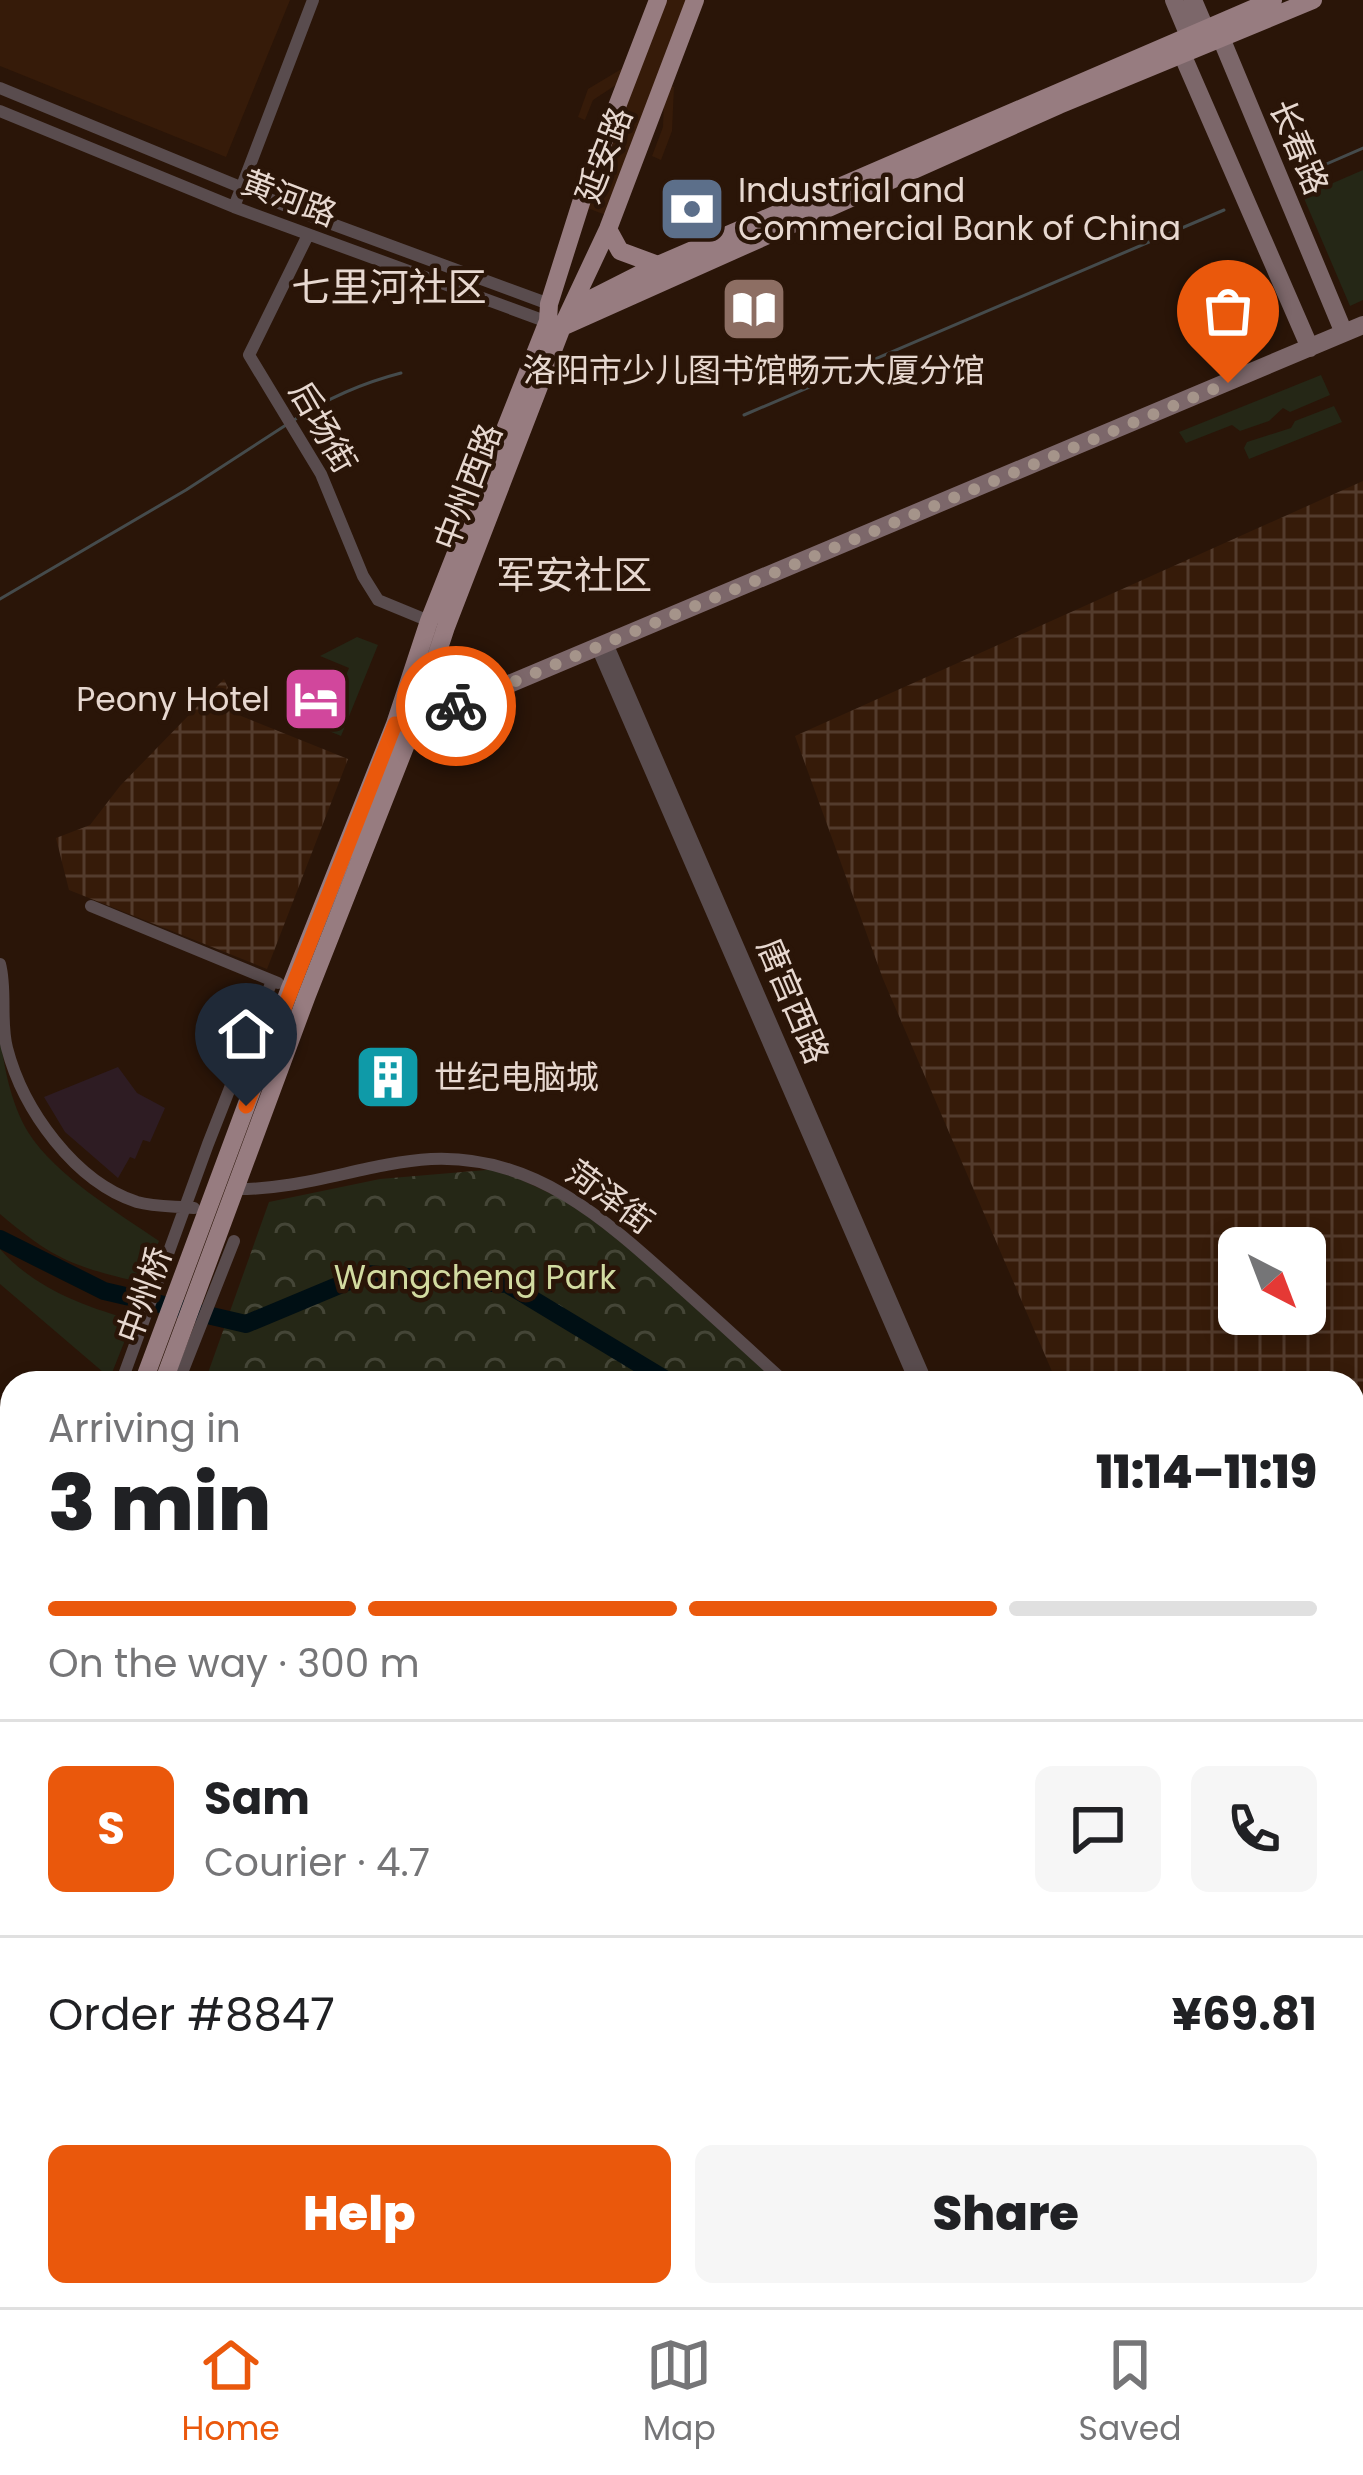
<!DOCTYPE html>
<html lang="en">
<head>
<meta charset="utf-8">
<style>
	:root { --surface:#fff; --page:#f6f6f6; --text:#202124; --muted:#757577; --line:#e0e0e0; --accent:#ea580c }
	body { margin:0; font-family:Poppins,"Noto Sans SC",sans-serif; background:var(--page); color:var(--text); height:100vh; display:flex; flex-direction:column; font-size:45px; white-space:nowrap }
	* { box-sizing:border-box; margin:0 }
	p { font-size:39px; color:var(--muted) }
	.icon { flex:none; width:66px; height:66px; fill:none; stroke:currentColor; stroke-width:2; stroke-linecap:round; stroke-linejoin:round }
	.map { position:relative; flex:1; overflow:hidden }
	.side { position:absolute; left:0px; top:1371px; width:1365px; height:936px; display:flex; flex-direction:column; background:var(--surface); border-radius:36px 36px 0 0; box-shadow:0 6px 18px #0003 }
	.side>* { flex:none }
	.needle { width:78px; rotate:138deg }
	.tools { position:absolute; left:1218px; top:1227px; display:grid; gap:24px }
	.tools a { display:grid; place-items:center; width:108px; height:108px; border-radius:18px; background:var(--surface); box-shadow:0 6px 18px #0003; font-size:60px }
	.pin { position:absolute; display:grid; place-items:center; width:102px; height:102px; color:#fff; margin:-123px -51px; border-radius:50% 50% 50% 0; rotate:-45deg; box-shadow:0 0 12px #0007 }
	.pin .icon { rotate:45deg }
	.courier { position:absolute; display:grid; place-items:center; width:120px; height:120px; margin:-60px; border:9px solid #ea580c; border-radius:50%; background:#fff; color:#222; box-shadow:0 3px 15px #0007 }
	.overview em { font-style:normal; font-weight:800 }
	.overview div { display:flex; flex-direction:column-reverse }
	.overview { display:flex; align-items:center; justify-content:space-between; height:204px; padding:0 48px }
	h1 { font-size:78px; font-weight:800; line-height:90px }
	.bar { display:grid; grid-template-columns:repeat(4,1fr); gap:18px 12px; align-content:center; height:144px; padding:0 48px }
	.bar i { height:15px; border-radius:9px; background:var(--line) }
	.bar .active { background:var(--accent) }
	.bar p { grid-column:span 4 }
	.line { display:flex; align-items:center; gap:30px; padding:0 48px; border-top:3px solid var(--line) }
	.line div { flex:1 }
	.round { display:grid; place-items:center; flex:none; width:126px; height:126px; border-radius:18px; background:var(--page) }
	.primary-button { display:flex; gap:24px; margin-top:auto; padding:24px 48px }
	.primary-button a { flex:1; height:138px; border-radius:18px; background:var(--accent); color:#fff; font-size:48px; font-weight:800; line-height:138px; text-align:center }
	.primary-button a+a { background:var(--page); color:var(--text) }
	.tab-bar { display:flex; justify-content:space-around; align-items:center; height:168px; border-top:3px solid var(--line); background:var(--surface); font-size:33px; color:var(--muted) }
	.tab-bar a { display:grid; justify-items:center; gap:6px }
	.tab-bar .active { color:var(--accent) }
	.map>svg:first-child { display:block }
	.built { fill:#361b09 }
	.industrial { fill:url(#industrial-grid); fill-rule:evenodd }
	.education { fill:#2e1c23 }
	.grass { fill:#252716 }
	.forest { fill:url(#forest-crowns) }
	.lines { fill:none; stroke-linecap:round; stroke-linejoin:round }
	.stream { stroke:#454b4c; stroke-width:3 }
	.river { stroke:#000f14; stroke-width:18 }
	.street { stroke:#594c4e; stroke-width:12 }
	.secondary { stroke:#7c676a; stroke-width:18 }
	.primary { stroke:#977c80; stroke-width:18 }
	.done { stroke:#a5948a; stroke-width:12; stroke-dasharray:0 21.6 }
	.route { stroke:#ea580c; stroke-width:15 }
	.labels { text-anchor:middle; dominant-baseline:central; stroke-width:9; stroke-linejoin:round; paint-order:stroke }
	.street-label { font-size:33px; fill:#e7d8d0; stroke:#2a1508 }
	.poi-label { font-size:33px; fill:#e7d8d0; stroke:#2a1508; text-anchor:start }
	.park-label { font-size:33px; fill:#d2dba1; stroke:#2a1508 }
	.quarter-label { font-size:39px; fill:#e7d8d0; stroke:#2a1508 }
</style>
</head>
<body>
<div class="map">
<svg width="1363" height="2307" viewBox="0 0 1363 2307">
	<defs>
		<pattern id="industrial-grid" width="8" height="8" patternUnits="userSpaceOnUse" patternTransform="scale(3)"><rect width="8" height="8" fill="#361b09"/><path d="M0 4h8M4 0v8" fill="none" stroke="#533b2c"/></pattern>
		<pattern id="forest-crowns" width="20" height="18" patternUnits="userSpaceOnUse" patternTransform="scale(3)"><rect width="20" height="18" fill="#252716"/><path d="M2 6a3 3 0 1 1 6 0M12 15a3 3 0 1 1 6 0" fill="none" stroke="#454637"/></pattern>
	</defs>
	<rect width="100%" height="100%" fill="#2a1508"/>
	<!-- built -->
	<path class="built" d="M0,0H290L226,157L0,66Z
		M660,0H693L663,83L674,87L672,131L661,160L652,156L663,127L664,96L611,217L582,206L622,81L593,100L585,120L578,117L588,89L623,68Z"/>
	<!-- industrial -->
	<path class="industrial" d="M1363,481V2061L1353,2062V1383H1057L883,979L795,736ZM1239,1248H1305V1314H1239Z
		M224,679L241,716L348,759L267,969L69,890L56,838L90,825L120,786Z"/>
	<!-- education -->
	<path class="education" d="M118,1067L137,1093L165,1108L150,1142L143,1140L135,1159L130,1157L118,1178L65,1132L44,1097Z"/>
	<!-- grass -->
	<path class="grass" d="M1363,170V300L1350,306L1303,196Z
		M1321,375L1330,395L1290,412L1283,408L1269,421L1240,431L1232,425L1186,443L1179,432Z
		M1334,406L1342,422L1249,459L1244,448L1247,442L1291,428L1295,421Z
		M357,637L378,645L341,736L324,729L349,668L320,656Z
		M0,1032C3,1064 11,1104 28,1132C56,1176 117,1212 159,1241L143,1283C75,1267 54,1260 0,1214Z
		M0,1249C34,1288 85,1307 133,1320L110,1378L0,1284Z
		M1353,1761H1363V2055L1353,2056Z
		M1184,2295H1295L1329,2307H1235Z"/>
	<!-- forest -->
	<path class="forest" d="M498,1169L575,1205L632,1241L781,1383H228L208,1373L269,1202L380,1179Z
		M12,1925V2295H360L351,2307H0V1956Z
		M392,2295H713L716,2307H397Z"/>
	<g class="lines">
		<!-- stream -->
		<path class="stream" d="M1308,172L1363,148
			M744,415L1224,210
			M294,420C328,398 362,383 401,373
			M0,599L186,490L286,425"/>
		<!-- river -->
		<path class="river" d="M0,1239L104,1291L246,1324L366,1274L507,1284L671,1383
			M445,2295L448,2307
			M881,2295L1028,2307
			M707,2307L759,2295"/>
		<!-- street -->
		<path class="street" d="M0,88L313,217L549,304
			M0,111L234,207L553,324
			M234,207L313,0
			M308,235L249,355L321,474L363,576L378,600L429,621
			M606,641L927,1383
			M596,645L916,1383
			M91,906L278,983
			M0,964C7,991 0,1021 7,1048C23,1110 75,1182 137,1202C155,1207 176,1206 194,1208
			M232,1189C302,1191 365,1163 431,1159C534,1154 606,1220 677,1284C714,1317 750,1350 786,1383
			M121,1383L208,1144L272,981
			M178,1383L234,1241
			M1320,2295L1357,2307
			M791,2307L796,2295
			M805,2307L810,2295"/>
		<!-- secondary -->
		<path class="secondary" d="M1174,0L1189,36L1182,54L1310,348
			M1193,0L1205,28L1221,38L1344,333
			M404,724H414L1363,325
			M0,1457L12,1463"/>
		<!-- primary -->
		<path class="primary" d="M608,229L620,251L658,265
			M571,309L658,265L1273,0
			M562,327L1059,105L1313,0
			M143,1383L290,988L395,724L429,621L548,321L549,304L586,187L658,0
			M163,1383L307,995L414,724L446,627L562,327L608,229L695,0
			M0,1767L12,1735
			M0,1816L12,1785"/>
	</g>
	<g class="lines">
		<!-- done -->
		<path class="done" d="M456,706L1228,383"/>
		<!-- route -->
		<path class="route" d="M246,1106L395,724H414L456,706"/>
	</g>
	<!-- icons -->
	<defs>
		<symbol id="bank-square" viewBox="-11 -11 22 22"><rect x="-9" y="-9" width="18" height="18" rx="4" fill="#5c6f8a" stroke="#2a1508"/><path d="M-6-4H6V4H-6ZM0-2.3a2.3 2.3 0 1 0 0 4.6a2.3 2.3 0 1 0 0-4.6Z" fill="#fff"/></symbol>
		<symbol id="library-square" viewBox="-11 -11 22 22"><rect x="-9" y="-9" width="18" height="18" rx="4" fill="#8d6e63" stroke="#2a1508"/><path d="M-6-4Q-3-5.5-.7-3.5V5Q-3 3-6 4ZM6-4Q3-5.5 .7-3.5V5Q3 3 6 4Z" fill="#fff"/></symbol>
		<symbol id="hotel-square" viewBox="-11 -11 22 22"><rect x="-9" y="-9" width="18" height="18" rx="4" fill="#d1479c" stroke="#2a1508"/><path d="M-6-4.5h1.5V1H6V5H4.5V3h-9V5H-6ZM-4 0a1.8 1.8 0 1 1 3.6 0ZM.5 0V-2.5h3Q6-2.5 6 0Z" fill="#fff"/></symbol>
		<symbol id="building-square" viewBox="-11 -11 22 22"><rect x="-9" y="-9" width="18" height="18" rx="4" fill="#0f9aa8" stroke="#2a1508"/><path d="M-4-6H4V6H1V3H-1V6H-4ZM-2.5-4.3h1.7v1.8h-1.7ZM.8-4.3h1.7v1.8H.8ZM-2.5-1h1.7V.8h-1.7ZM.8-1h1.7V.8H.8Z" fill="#fff"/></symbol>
	</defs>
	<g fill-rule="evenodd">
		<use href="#bank-square" x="654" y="171" width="76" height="76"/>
		<use href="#library-square" x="716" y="271" width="76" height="76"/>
		<use href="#hotel-square" x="278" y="661" width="76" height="76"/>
		<use href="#building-square" x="350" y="1039" width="76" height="76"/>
	</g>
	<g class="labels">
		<!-- street labels -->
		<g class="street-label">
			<text transform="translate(1299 147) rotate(67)">长春路</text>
			<text transform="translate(604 155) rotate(-69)">延安路</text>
			<text transform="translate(289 198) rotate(21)">黄河路</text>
			<text transform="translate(323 427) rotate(60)">后场街</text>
			<text transform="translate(468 487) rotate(-69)">中州西路</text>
			<text transform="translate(793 1001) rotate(67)">唐宫西路</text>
			<text transform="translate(610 1197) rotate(36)">菏泽街</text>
			<text transform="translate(144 1295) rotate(-70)">中州桥</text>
		</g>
		<!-- poi labels -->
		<g class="poi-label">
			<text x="738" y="190">Industrial and<tspan x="738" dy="38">Commercial Bank of China</tspan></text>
			<text x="754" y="370" text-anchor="middle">洛阳市少儿图书馆畅元大厦分馆</text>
			<text x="270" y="699" text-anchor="end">Peony Hotel</text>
			<text x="434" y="1077">世纪电脑城</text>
		</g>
		<!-- park labels -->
		<g class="park-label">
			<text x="475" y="1277">Wangcheng Park</text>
		</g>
		<!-- quarter labels -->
		<g class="quarter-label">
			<text x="389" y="287">七里河社区</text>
			<text x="574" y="575">军安社区</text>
		</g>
	</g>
</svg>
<div class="tools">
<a><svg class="needle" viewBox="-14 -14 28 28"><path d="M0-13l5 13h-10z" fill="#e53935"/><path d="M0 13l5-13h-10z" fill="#757577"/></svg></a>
</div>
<div class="pin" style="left:1228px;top:383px;background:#ea580c"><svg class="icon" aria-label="bag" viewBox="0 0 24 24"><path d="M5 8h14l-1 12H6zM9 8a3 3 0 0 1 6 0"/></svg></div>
<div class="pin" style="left:246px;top:1106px;background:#1f2937"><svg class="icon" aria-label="home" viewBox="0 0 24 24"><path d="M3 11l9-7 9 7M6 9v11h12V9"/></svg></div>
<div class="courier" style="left:456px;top:706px"><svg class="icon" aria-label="bike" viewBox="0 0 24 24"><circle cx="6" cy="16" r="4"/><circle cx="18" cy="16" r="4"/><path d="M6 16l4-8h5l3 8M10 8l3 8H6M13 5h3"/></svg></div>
<section class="side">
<div class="overview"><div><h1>3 min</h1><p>Arriving in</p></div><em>11:14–11:19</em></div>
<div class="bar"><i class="active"></i><i class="active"></i><i class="active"></i><i></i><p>On the way · 300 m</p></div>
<div class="line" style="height:216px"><b class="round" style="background:var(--accent);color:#fff">S</b><div><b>Sam</b><p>Courier · 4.7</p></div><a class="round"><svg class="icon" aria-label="chat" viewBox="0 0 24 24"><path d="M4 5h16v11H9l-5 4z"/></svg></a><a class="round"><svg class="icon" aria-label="phone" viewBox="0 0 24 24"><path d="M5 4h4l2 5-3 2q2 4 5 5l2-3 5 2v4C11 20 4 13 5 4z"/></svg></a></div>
<div class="line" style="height:156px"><div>Order #8847</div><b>¥69.81</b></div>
<div class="primary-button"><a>Help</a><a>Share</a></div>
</section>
</div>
<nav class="tab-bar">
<a class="active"><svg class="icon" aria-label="home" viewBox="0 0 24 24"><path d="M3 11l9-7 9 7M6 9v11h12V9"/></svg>Home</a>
<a><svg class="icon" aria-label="map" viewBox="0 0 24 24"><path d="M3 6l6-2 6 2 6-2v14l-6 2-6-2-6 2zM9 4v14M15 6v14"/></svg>Map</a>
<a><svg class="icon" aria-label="saved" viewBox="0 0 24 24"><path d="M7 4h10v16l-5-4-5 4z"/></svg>Saved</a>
</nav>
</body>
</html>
